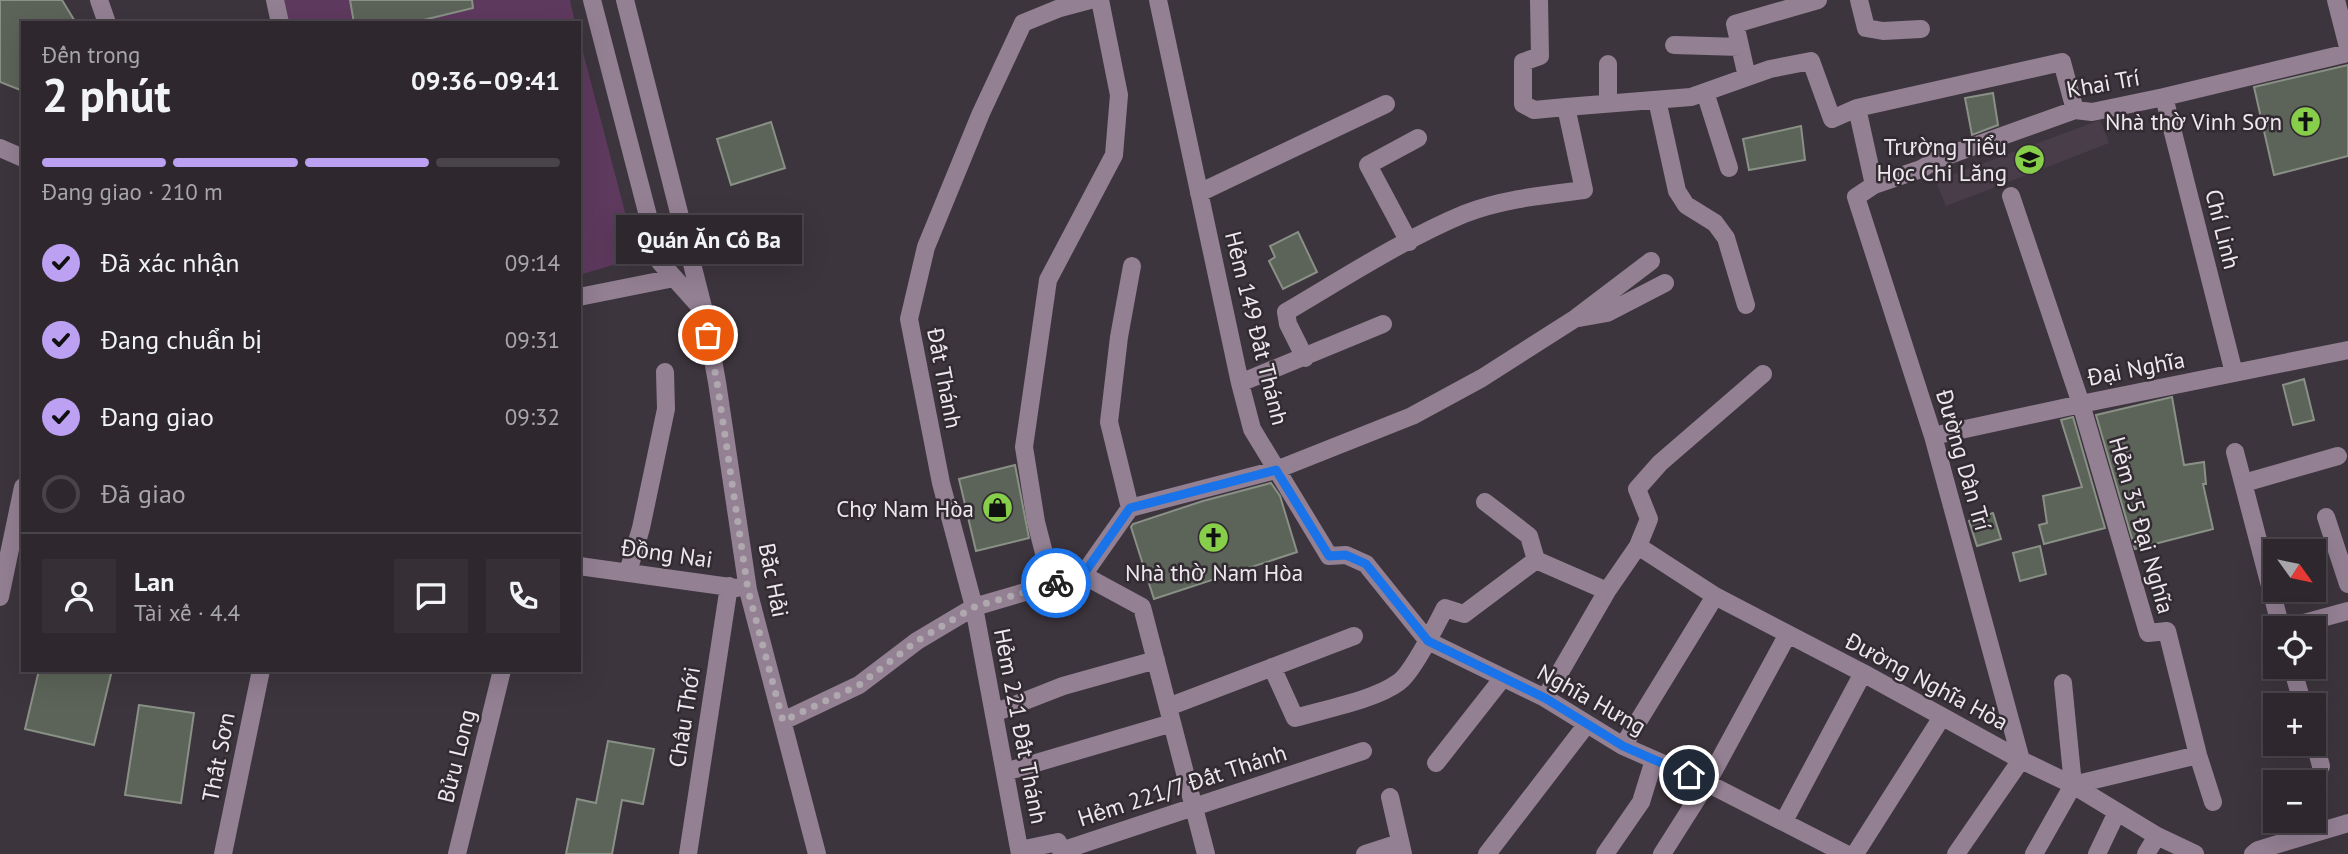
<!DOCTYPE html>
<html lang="vi">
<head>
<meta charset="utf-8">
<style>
	:root { --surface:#2e282e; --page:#363036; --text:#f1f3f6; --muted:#a7a6aa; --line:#49444a; --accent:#bca0f2 }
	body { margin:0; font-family:"PT Sans",sans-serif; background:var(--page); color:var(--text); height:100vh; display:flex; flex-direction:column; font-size:26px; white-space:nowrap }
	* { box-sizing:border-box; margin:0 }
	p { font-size:23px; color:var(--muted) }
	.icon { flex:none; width:38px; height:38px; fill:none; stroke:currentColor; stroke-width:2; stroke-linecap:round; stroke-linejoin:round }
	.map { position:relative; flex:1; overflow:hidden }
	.details { position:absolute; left:21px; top:21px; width:560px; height:651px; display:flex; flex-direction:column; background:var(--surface); border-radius:0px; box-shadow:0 7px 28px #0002,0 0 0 2px var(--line) }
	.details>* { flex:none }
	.needle { width:46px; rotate:123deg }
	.tools { position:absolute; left:2263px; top:539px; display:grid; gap:14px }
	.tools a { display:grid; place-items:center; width:63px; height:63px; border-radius:0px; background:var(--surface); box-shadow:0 7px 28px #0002,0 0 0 2px var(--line); font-size:35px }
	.pin { position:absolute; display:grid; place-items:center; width:60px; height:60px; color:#fff; margin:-30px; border:4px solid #fff; border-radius:50%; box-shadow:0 2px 7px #0007 }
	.courier { position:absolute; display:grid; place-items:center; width:70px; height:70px; margin:-35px; border:5px solid #1a73e8; border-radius:50%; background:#fff; color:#222; box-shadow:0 2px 9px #0007 }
	.bubble { position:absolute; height:49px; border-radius:0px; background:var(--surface); box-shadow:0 7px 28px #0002,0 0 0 2px var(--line); font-size:23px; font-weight:600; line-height:49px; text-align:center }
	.head em { font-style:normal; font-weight:600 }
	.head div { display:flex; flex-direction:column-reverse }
	.head { display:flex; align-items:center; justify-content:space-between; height:119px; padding:0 21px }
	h1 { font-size:46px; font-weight:600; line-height:52px }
	.bar { display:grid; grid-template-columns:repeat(4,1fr); gap:10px 7px; align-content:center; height:84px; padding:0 21px }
	.bar i { height:9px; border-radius:5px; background:var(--line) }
	.bar .current { background:var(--accent) }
	.bar p { grid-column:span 4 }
	.line { display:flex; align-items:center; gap:18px; padding:0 21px; border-top:2px solid var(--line) }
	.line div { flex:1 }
	.round { display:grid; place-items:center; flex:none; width:74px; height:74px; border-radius:0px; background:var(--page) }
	ol { padding:0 21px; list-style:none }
	li { display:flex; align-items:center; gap:21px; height:77px }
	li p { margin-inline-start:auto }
	li .icon { padding:7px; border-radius:50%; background:var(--accent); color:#111; stroke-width:4 }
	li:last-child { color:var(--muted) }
	li i { width:38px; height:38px; border:4px solid var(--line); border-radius:50% }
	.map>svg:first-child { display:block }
	.built { fill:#4a3d4a }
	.green { fill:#5e3a5e }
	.building { fill:#5c6358; stroke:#899085; stroke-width:2 }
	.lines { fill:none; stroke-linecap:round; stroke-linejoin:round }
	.minor { stroke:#938093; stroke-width:18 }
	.done { stroke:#afa9af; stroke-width:7; stroke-dasharray:0 12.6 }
	.route { stroke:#1a73e8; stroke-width:9 }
	.labels { text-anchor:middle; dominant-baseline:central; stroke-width:5; stroke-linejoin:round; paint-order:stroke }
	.street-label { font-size:23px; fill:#ede8ed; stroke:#332b32 }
	.poi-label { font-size:23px; fill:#ede8ed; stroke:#332b32; text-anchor:end }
</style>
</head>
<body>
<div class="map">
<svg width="2348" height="854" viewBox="0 0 2348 854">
	<rect width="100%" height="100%" fill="#3d353d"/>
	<!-- built -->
	<path class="built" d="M2100,120L2109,143L1946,206L1936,181Z"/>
	<!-- green -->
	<path class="green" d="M283,0H570L575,23H288Z
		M579,37L637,258L579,275Z"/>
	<!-- building -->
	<path class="building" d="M0,0H62L76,23H23V91L0,82Z
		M350,0H472L473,8L411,23H354Z
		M2348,65V156L2274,175L2254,87Z
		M1993,93L1998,125L1972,135L1965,98Z
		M771,122L785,168L731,185L717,139Z
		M1801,126L1805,160L1749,170L1743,139Z
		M1298,232L1317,272L1283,289L1269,261L1275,257L1270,246Z
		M2304,379L2314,420L2293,425L2283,385Z
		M2172,397L2184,465L2204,462L2206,484H2203L2213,529L2135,549L2096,415Z
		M2073,417L2105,528L2044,544L2039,525L2047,523L2043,496L2082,487L2061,420Z
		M1015,465L1029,538L976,551L959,479Z
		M1271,483L1280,496L1297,552L1154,599L1131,527L1133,524L1203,501Z
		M1993,513L2001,539L1977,546L1969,521Z
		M2040,546L2046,574L2020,581L2013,553Z
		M39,670H112L94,745L25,729Z
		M139,705L194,713L181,803L125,795Z
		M608,741L654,749L643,804L622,800L612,854H566L577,799L596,803Z"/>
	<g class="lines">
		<!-- minor -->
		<path class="minor" d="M99,0L107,23
			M275,0L280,23
			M592,0L660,262L702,309
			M625,0L704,311L717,382L748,590L817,854
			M1158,0L1240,383L1252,429L1329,556L1346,555L1366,564L1428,641L1545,698L1623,746L1707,783L1846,854
			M1859,0L1866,28L1883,31L1921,29
			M2336,0L2348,47
			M1674,45L1740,47
			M1747,77L1735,24L1818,0
			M1705,92L1729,168
			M2164,97L2234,373
			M1657,100L1677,191L1686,205L1715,223L1726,238L1746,305
			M1608,104V64
			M1566,107L1691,97L1770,69L1811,61L1832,119L1857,108L2062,62L2075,110
			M1857,108L1874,185
			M0,148L23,158
			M1199,193L1386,104
			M2011,196L2081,404L2148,633L2167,631L2198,755L2213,802
			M1409,242L1368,165L1418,138
			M579,297L674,278
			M1579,318L1607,313L1665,283
			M1305,358L1288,324L1286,312C1344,278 1402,240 1464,214C1502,199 1544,195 1584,190L1566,107L1534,110L1523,104V62L1540,56L1539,0
			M1240,383L1383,324
			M1933,436L2081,404L2348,350
			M2235,452L2281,628
			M2244,483L2338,456
			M1485,502L1529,536L1536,560
			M1130,508L1109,422L1119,337L1132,266
			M2326,517L2348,584
			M1638,546L1715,596L1863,673L2021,760L2073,785L2157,836L2195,854
			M579,566L737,588
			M628,572L641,528L666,409L665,372
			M1083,575L1142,607L1206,854
			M1052,584L1036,522L1024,447L1048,280L1114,155L1119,95L1100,0
			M0,597L23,487
			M2285,628L2348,611
			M1272,667L1295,718C1325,709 1375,700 1399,682C1413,672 1436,625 1445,608L1464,614L1536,560L1607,591
			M2292,667L2303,705
			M2063,683L2073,785
			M1545,698L1607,591L1638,546L1649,519L1637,489L1660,463L1763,374
			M1168,707L1354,636
			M994,713L1063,686L1156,660
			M783,721L859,685L917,641L974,607L941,483L909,319L926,247L981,113L1023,23L1060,8L1090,0
			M2314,740L2321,766
			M1623,746L1715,596
			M2021,760L1933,436L1856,197L1874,185L1921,169L1938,159L2075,110L2092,112L2164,97L2348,53
			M1436,763L1502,679
			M1005,772L1172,723
			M2073,785L2198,755
			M1390,797L1403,854
			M1784,821L1863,673
			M1020,850L1058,842L1061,851L1363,751
			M223,854L261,670
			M457,854L502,670
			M688,854L729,586
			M1020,854L974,607L1083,575L1130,508L1276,470L1412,416L1482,378L1576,318L1651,261
			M1365,854L1399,843
			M1487,854L1587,724
			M1605,854L1641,802L1654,760
			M1662,854L1707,783L1788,634
			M1855,854L1942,717
			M1956,854L2021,760
			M2034,854L2073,785
			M2097,854L2117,812
			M2146,854L2157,836
			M2253,854L2258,850L2348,823"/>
	</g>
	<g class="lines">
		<!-- done -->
		<path class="done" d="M708,335L717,382L748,590L783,721L859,685L917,641L974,607L1056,583"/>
		<!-- route -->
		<path class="route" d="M1056,583L1083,575L1130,508L1276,470L1329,556L1346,555L1366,564L1428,641L1545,698L1623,746L1689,775"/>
	</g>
	<!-- icons -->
	<defs>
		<symbol id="church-disc" viewBox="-11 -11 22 22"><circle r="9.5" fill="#87cf4b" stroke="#332b32"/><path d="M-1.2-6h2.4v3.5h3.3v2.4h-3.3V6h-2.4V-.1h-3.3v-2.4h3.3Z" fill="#111"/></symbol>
		<symbol id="school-disc" viewBox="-11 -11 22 22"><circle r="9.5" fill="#87cf4b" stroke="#332b32"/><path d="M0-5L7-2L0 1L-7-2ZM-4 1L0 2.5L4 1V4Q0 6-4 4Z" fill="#111"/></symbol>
		<symbol id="shop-disc" viewBox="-11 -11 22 22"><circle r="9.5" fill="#87cf4b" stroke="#332b32"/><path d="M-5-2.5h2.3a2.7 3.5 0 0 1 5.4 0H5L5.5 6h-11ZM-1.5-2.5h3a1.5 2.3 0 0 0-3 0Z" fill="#111"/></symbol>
	</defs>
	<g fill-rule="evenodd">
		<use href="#church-disc" x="2288" y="104" width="35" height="35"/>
		<use href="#school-disc" x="2012" y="142" width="35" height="35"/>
		<use href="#shop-disc" x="980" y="490" width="35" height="35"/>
		<use href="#church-disc" x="1196" y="520" width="35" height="35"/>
	</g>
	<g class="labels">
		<!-- street labels -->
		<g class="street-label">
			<text transform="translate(2103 83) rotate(-10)">Khai Trí</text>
			<text transform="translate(2223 229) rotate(76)">Chí Linh</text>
			<text transform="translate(1257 328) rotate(76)">Hẻm 149 Đất Thánh</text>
			<text transform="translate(2136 368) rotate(-11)">Đại Nghĩa</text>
			<text transform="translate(945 378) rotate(79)">Đất Thánh</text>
			<text transform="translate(1964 460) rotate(74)">Đường Dân Trí</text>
			<text transform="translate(2142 525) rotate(74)">Hẻm 35 Đại Nghĩa</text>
			<text transform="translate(667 553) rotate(8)">Đồng Nai</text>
			<text transform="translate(774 580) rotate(79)">Bắc Hải</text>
			<text transform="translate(1927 681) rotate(28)">Đường Nghĩa Hòa</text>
			<text transform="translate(1592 699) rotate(29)">Nghĩa Hưng</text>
			<text transform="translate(684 717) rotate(-81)">Châu Thới</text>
			<text transform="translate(1021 726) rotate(79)">Hẻm 221 Đất Thánh</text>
			<text transform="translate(456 756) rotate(-76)">Bửu Long</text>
			<text transform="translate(218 757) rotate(-79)">Thất Sơn</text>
			<text transform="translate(1182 785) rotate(-18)">Hẻm 221/7 Đất Thánh</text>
		</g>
		<!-- poi labels -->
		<g class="poi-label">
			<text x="2282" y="121">Nhà thờ Vinh Sơn</text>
			<text x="2007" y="146">Trường Tiểu<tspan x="2007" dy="26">Học Chi Lăng</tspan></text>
			<text x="974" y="508">Chợ Nam Hòa</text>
			<text x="1214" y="572" text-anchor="middle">Nhà thờ Nam Hòa</text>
		</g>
	</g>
</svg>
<div class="tools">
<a><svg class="needle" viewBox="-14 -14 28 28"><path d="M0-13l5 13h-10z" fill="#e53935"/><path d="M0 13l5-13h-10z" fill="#a7a6aa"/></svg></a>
<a><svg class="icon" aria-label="locate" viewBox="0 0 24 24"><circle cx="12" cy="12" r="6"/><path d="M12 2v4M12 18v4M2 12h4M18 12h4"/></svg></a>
<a>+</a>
<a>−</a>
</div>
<div class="pin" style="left:708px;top:335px;background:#ea580c"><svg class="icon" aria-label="bag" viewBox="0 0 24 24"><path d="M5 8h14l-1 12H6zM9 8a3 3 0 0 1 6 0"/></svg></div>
<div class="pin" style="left:1689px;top:775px;background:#1f2937"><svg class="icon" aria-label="home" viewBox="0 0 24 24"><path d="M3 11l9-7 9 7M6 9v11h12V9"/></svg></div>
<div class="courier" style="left:1056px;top:583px"><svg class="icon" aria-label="bike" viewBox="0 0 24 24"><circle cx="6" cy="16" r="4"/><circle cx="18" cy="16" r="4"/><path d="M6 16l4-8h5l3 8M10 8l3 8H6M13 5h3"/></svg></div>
<div class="bubble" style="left:616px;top:215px;width:186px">Quán Ăn Cô Ba</div>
<section class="details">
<div class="head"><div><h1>2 phút</h1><p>Đến trong</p></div><em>09:36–09:41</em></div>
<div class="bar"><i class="current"></i><i class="current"></i><i class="current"></i><i></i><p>Đang giao · 210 m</p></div>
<ol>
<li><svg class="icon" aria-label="check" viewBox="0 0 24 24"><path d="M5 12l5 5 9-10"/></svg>Đã xác nhận<p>09:14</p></li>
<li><svg class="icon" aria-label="check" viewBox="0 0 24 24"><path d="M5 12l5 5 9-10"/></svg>Đang chuẩn bị<p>09:31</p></li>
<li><svg class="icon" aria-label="check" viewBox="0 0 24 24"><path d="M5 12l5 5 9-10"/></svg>Đang giao<p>09:32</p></li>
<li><i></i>Đã giao</li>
</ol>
<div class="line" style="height:126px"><a class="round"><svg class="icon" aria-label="person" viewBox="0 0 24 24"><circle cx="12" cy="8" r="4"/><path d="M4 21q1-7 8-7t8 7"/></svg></a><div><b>Lan</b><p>Tài xế · 4.4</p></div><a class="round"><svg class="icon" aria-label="chat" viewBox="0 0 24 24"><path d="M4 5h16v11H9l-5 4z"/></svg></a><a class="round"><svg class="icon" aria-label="phone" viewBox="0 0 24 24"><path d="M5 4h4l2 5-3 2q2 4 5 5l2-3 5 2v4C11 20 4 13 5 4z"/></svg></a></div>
</section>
</div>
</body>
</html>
